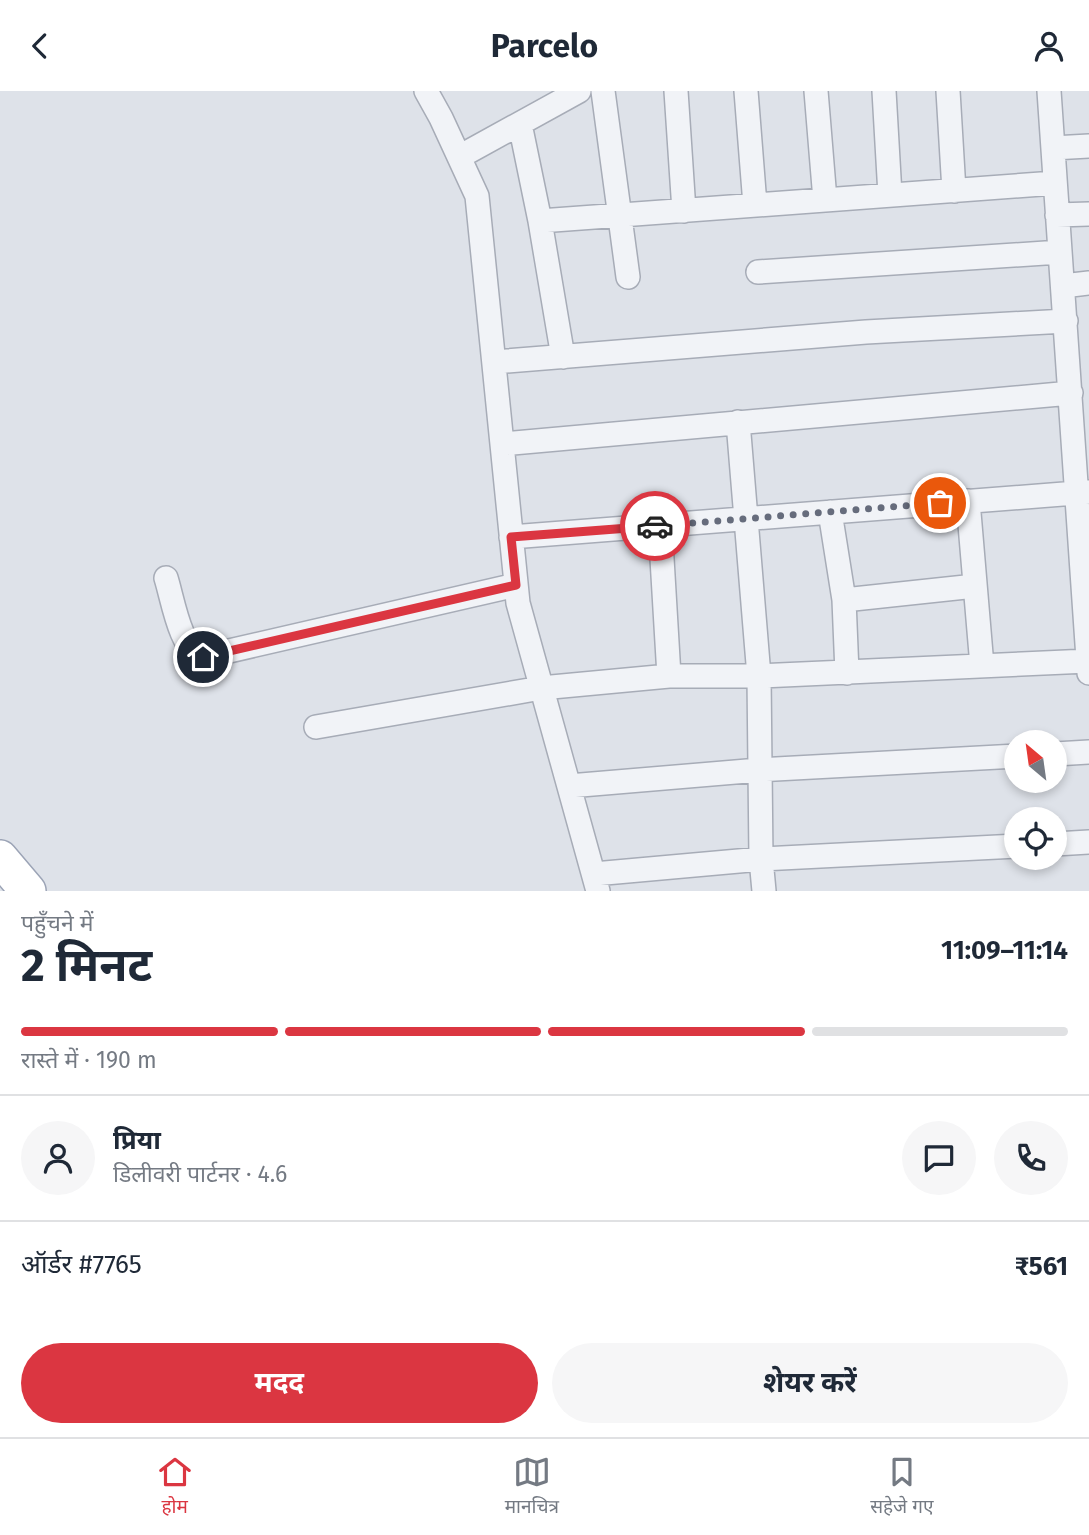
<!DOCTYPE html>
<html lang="hi">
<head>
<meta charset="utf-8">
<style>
	:root { --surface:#fff; --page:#f6f6f7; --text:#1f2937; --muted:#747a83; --line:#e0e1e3; --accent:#db3641 }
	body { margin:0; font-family:"Fira Sans","Noto Sans Devanagari",sans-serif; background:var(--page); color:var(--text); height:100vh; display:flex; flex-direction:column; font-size:26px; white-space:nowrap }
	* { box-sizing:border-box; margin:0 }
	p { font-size:23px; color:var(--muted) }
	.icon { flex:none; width:38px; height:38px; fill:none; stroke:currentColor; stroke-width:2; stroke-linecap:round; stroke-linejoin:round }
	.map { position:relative; height:800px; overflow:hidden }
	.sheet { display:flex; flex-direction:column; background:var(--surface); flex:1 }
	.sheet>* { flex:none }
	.needle { width:46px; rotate:331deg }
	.tools { position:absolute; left:1004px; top:639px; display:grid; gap:14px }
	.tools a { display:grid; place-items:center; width:63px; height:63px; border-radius:50%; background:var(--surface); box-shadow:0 4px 10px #0003; font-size:35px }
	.pin { position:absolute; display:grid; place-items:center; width:60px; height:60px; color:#fff; margin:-30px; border:4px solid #fff; border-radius:50%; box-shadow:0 2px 7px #0007 }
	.courier { position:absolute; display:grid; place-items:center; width:70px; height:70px; margin:-35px; border:5px solid #db3641; border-radius:50%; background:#fff; color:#222; box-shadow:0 2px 9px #0007 }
	.overview em { font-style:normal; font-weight:700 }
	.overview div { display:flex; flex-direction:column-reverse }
	.overview { display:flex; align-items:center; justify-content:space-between; height:119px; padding:0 21px }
	h1 { font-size:46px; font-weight:700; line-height:52px }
	.bar { display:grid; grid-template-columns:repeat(4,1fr); gap:10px 7px; align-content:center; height:84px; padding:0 21px }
	.bar i { height:9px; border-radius:5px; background:var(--line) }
	.bar .selected { background:var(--accent) }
	.bar p { grid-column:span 4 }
	.line { display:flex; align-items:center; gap:18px; padding:0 21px; border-top:2px solid var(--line) }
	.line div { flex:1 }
	.round { display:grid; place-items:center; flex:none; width:74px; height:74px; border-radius:37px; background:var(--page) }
	.primary-button { display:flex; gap:14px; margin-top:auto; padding:14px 21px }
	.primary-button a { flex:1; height:80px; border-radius:42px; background:var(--accent); color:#fff; font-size:28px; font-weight:700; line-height:80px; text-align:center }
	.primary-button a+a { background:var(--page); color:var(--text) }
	header { display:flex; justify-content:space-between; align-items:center; height:91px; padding:0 21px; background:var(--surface); font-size:32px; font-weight:700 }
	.tabs { display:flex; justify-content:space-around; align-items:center; height:98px; border-top:2px solid var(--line); background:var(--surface); font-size:19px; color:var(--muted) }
	.tabs a { display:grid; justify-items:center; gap:4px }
	.tabs .selected { color:var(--accent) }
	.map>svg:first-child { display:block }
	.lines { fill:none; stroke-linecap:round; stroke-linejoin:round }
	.minor-casing { stroke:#a7acb7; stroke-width:26 }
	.primary-casing { stroke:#9ca4b6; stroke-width:38 }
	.minor { stroke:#f1f3f7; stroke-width:23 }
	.primary { stroke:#fff; stroke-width:35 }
	.done { stroke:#666c7c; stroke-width:7; stroke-dasharray:0 12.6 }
	.route { stroke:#db3641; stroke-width:9 }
</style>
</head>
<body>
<header><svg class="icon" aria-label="back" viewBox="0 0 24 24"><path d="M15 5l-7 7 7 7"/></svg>Parcelo<svg class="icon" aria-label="person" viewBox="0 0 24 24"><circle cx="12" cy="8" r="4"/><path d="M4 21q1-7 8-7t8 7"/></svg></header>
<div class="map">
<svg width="1089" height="800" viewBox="0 0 1089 800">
	<rect width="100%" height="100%" fill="#dee2e9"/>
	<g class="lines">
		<defs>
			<path id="minor" d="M426,0L441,27L477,105L518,512L598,800
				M603,0L628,186
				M676,0L684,120
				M746,0L755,114
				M816,0L825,109
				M884,0L890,104
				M948,0L954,100
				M1049,0L1089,582
				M520,33L540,130L563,266
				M1053,57L1089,55
				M459,66L579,0
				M1057,124L1089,123
				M540,130L1055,92
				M758,181L1060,161
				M1063,195L1089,192
				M494,271L866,241L1066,230
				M738,331L759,585L761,768L764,800
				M502,353L1071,302
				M968,410L982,575
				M830,421L844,509
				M660,434L669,585
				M511,446L1089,401
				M166,487C173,509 180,559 203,566L516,494
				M847,582L844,509L975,495
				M316,636L541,597L669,585H759L1088,570
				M1055,663L1089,661
				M569,695L759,679L1017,665
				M1055,753L1089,751
				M594,783L761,768L1017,755"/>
			<path id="primary" d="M0,767L28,800"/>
		</defs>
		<!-- minor casing -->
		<use href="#minor" class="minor-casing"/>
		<!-- primary casing -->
		<use href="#primary" class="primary-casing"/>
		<!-- minor -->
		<use href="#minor" class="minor"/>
		<!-- primary -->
		<use href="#primary" class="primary"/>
	</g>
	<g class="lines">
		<!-- done -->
		<path class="done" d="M655,435L940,412"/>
		<!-- route -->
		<path class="route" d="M203,566L516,494L511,446L655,435"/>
	</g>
</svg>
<div class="tools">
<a><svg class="needle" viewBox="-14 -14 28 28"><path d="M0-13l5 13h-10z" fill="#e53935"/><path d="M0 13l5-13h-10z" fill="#747a83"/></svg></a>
<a><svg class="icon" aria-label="locate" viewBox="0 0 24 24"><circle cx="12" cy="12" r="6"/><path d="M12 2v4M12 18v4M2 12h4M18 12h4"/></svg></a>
</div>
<div class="pin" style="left:940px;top:412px;background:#ea580c"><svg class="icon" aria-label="bag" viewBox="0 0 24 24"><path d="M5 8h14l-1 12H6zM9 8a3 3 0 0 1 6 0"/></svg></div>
<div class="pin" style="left:203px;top:566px;background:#1f2937"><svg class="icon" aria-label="home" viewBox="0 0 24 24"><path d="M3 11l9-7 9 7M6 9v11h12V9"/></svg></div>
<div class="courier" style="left:655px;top:435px"><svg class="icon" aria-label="car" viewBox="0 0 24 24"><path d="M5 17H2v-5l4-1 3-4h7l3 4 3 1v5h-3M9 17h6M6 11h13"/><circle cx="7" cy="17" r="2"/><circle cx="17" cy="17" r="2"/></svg></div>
</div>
<section class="sheet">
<div class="overview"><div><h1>2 मिनट</h1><p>पहुँचने में</p></div><em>11:09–11:14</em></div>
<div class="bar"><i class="selected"></i><i class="selected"></i><i class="selected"></i><i></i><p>रास्ते में · 190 m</p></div>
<div class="line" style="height:126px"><a class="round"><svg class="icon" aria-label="person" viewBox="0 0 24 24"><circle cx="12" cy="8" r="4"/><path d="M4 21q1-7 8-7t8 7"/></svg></a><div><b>प्रिया</b><p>डिलीवरी पार्टनर · 4.6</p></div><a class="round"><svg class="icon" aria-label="chat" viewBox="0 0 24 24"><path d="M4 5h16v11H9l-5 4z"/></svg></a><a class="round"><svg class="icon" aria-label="phone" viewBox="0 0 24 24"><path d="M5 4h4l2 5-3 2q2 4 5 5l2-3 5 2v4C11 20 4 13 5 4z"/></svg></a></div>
<div class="line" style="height:91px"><div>ऑर्डर #7765</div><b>₹561</b></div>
<div class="primary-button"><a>मदद</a><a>शेयर करें</a></div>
</section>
<nav class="tabs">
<a class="selected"><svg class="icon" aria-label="home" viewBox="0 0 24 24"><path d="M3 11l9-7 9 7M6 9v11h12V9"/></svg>होम</a>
<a><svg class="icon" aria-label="map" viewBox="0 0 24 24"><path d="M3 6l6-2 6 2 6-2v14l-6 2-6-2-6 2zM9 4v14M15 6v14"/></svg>मानचित्र</a>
<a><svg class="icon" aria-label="saved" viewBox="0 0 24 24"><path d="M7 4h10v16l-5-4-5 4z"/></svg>सहेजे गए</a>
</nav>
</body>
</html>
